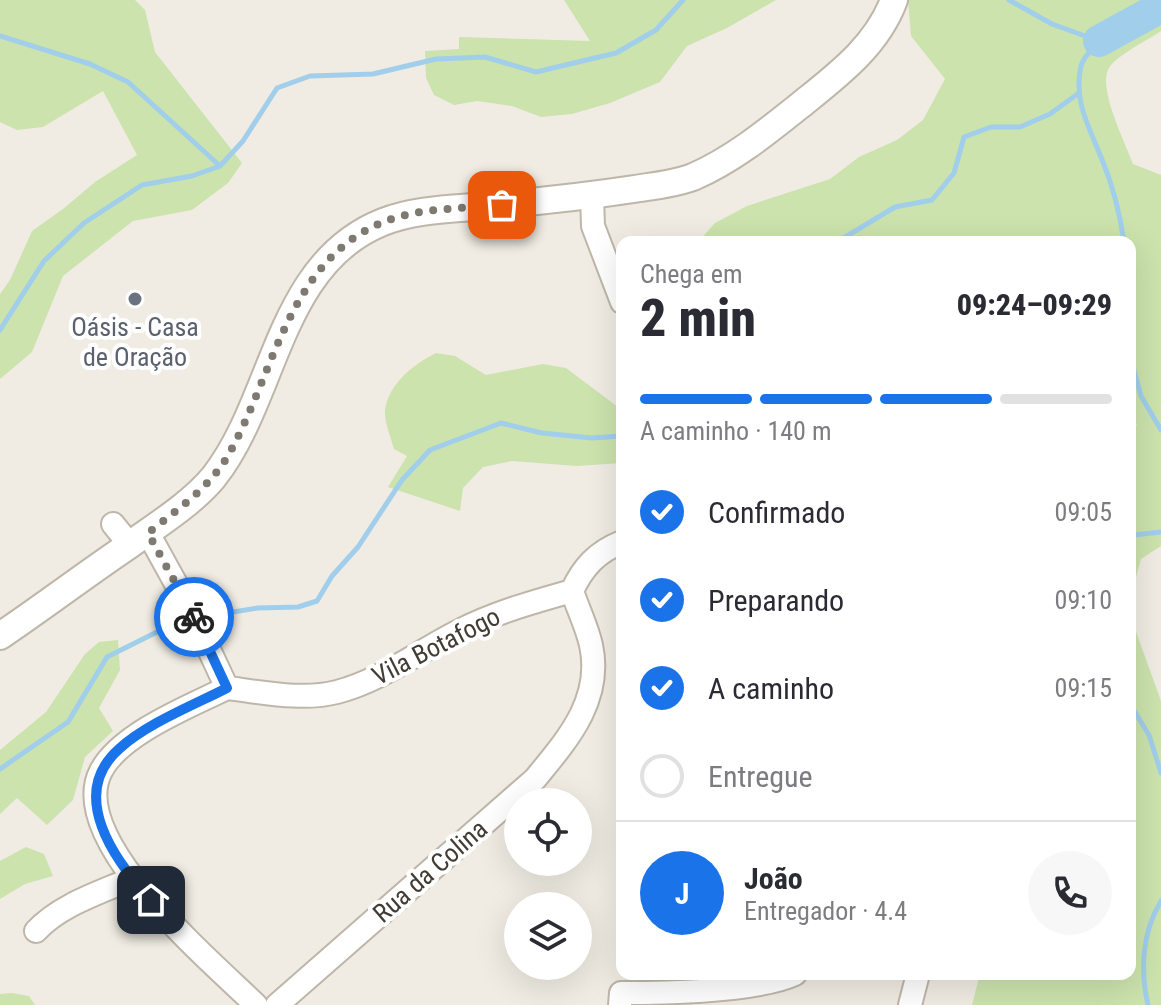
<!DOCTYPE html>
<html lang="pt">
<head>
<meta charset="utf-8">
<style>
	:root { --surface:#fff; --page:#f7f7f7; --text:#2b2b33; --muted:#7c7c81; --line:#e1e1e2; --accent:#1a73e8 }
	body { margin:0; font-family:"Roboto Condensed",sans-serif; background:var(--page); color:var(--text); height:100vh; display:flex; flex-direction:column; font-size:30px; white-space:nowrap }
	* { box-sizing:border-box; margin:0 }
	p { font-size:26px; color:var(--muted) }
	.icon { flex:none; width:44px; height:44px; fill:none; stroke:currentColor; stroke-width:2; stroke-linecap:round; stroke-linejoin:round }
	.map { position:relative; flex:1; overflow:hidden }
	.side { position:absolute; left:616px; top:236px; width:520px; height:744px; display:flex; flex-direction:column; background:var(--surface); border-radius:16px; box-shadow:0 8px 32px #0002 }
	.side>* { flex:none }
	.buttons { position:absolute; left:504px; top:788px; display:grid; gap:16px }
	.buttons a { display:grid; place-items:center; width:88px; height:88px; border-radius:50%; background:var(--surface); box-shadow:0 8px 32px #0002; font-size:40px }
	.pin { position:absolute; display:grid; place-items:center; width:68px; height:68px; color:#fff; margin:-34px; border-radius:16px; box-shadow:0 4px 12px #0006 }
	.courier { position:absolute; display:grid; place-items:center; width:80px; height:80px; margin:-40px; border:6px solid #1a73e8; border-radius:50%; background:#fff; color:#222; box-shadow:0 2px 10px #0007 }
	.summary em { font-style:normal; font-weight:800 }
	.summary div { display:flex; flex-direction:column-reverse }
	.summary { display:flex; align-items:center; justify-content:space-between; height:136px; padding:0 24px }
	h1 { font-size:52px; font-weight:800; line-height:60px }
	.bar { display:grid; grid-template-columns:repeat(4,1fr); gap:12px 8px; align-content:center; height:96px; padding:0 24px }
	.bar i { height:10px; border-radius:6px; background:var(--line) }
	.bar .current { background:var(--accent) }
	.bar p { grid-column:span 4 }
	.line { display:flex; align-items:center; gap:20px; padding:0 24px; border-top:2px solid var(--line) }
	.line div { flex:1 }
	.round { display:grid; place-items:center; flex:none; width:84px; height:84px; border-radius:42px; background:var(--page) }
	ol { padding:0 24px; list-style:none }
	li { display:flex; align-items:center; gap:24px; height:88px }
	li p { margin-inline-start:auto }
	li .icon { padding:8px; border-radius:50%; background:var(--accent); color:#fff; stroke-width:4 }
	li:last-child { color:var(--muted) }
	li i { width:44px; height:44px; border:4px solid var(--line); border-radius:50% }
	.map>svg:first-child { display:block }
	.green { fill:#cce3ad }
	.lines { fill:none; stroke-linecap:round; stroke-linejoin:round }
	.stream { stroke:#a1ceea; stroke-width:5 }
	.river { stroke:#a1ceea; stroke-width:32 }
	.minor-casing { stroke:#beb6a9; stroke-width:26 }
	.tertiary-casing { stroke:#beb6a9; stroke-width:30 }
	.minor { stroke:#fff; stroke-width:22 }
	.tertiary { stroke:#fff; stroke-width:26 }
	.done { stroke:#7e7a71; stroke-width:8; stroke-dasharray:0 14.4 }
	.route { stroke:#1a73e8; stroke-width:10 }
	.worship-dot { fill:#6b7280; stroke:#fff; stroke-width:3 }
	.labels { text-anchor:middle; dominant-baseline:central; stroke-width:8; stroke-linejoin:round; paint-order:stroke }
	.worship-label { font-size:26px; fill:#5b616d; stroke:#fff }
	.street-label { font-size:26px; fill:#413c34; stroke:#fff }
</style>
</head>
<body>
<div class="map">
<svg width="1161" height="1005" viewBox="0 0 1161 1005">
	<rect width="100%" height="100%" fill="#f0ece3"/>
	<!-- green -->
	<path class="green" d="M0,0H135L145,10L155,52L242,163L228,183L192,210L133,221L63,276L32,352L0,379V294L10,280L32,231L63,209L95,182L137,155L103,91L43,127L17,130L0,122Z
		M564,0H776L727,28L687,46L660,82L610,103L572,114L541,117L512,106L477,101L454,105L434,95L426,78L425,51L459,49V37L590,41Z
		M908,0H1161V31C1148,40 1117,55 1109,68C1097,87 1125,142 1133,164L1161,175V546L1141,559L1130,599V432L1137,425L1130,417V242H698L715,223L747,206L830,179L859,157L897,140L923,120L945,79L911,36Z
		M436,353L455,356L486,375L543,364L566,368L622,410V463L577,466L512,461L483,467L463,488L460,511L388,487L407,456L394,449C391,438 384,421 385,410C389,383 414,364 436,353Z
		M1130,615L1161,701V1005H972L980,974H1130Z
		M118,640L120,670L99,708L113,731L85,757L73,800L47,825L17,798L0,814V750L46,712L85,654L99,642Z
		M26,847L44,854L53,876L25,884L0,899V861Z
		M12,993L29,996L35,1005H0V994Z"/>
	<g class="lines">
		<!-- stream -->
		<path class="stream" d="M1009,0L1052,24L1099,41C1093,48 1083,57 1081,66C1073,100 1089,127 1101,157C1112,183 1120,214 1124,242
			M0,36L90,64L128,82L220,166
			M837,242L895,207L932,200L954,173L964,137L991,127H1020L1050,114L1079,93
			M0,330L44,261L84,223L142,185L192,176L220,166L243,141L277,88L310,76L373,74L436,59L485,57L536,72L616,53L656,30L683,0
			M1130,356L1141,396L1161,430
			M1130,533L1134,535L1161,532
			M209,616L258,608L298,607L317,601L332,576L358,547L402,480L430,450L501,423L542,433L592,438L622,436
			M1130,704L1149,735L1161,773
			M0,769L68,722L107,657L179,621
			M1148,1005C1140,970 1142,932 1161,901"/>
		<!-- river -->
		<path class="river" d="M1099,41L1161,7"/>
		<defs>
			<path id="minor" d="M592,196L593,226L622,302
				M113,524L130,545
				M148,533L191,611L227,688
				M227,688C190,706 120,734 101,771C65,839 212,962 256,1005
				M227,688C262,692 302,701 337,692C380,681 418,652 457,632C493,613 533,602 572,591C583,567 597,552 622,542
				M36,931C60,905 99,893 131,879
				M277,1005L535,779C567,740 603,700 591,645C587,627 578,609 572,591
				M620,1005L621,993C665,993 756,992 795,974
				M910,1005L918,974"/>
			<path id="tertiary" d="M0,636C43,607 85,575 128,546C157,525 190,505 213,478C276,399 277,264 383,222C418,208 460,209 496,205C542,201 588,196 634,189C654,186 675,184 693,177C735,159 773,127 808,99C843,71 878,43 894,0"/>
		</defs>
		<!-- minor casing -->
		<use href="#minor" class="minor-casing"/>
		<!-- tertiary casing -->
		<use href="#tertiary" class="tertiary-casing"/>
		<!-- minor -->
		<use href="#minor" class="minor"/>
		<!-- tertiary -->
		<use href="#tertiary" class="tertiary"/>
	</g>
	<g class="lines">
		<!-- done -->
		<path class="done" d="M194,617L148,533C178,509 211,487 230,452C274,373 289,262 381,223C418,207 463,209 502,205"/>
		<!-- route -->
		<path class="route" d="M151,900C115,861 67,795 119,749C146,724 194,705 227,688L194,617"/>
	</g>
	<!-- markers -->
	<circle class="worship-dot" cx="135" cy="299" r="8"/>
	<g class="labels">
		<!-- worship labels -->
		<g class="worship-label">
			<text x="135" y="327">Oásis - Casa<tspan x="135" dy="30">de Oração</tspan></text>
		</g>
		<!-- street labels -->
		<g class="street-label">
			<text transform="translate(436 646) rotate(-27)">Vila Botafogo</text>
			<text transform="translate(430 871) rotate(-41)">Rua da Colina</text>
		</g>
	</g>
</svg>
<div class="buttons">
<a><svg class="icon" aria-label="locate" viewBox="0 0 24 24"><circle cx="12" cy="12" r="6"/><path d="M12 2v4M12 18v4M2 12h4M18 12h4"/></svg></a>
<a><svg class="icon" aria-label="layers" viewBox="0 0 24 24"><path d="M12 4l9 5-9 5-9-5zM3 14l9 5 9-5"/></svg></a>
</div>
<div class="pin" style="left:502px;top:205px;background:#ea580c"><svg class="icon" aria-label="bag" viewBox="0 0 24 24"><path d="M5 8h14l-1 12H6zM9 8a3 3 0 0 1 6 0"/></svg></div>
<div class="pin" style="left:151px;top:900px;background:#1f2937"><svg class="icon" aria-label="home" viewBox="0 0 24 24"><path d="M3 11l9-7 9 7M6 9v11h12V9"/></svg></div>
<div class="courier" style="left:194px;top:617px"><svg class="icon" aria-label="bike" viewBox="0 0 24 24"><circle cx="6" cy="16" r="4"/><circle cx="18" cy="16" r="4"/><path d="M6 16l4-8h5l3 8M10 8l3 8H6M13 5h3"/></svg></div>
<section class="side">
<div class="summary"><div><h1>2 min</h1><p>Chega em</p></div><em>09:24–09:29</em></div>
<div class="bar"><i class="current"></i><i class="current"></i><i class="current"></i><i></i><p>A caminho · 140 m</p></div>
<ol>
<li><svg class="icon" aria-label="check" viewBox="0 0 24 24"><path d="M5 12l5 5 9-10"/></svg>Confirmado<p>09:05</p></li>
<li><svg class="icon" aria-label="check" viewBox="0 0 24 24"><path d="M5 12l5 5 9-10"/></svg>Preparando<p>09:10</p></li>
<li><svg class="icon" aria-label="check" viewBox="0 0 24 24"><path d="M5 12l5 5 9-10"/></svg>A caminho<p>09:15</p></li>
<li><i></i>Entregue</li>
</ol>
<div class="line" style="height:144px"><b class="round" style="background:var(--accent);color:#fff">J</b><div><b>João</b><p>Entregador · 4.4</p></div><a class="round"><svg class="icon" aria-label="phone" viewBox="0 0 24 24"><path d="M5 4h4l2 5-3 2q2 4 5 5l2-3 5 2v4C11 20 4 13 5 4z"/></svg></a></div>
</section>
</div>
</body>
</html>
